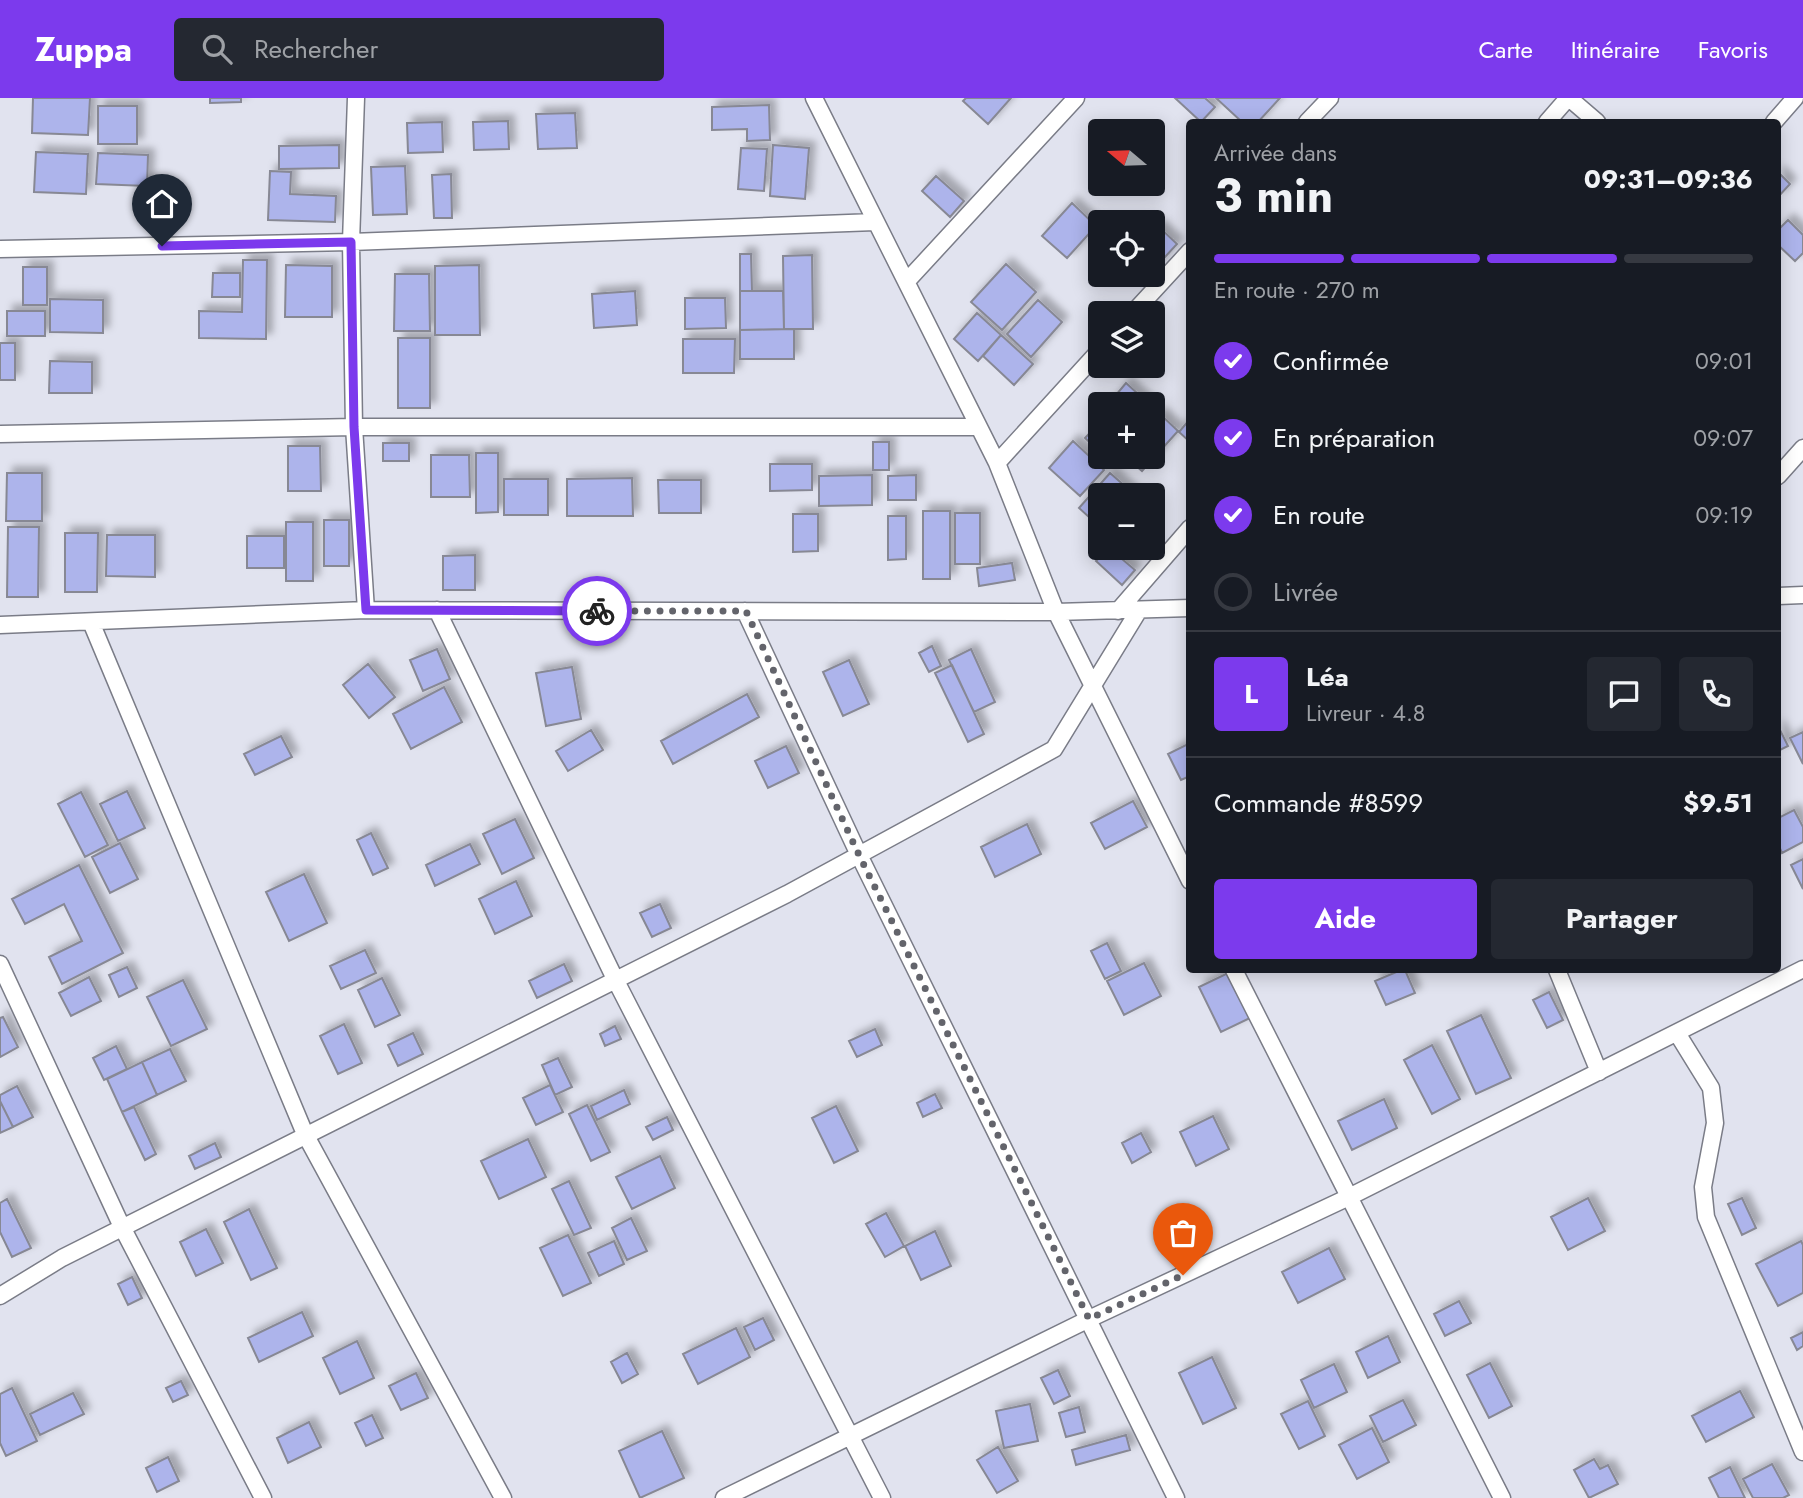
<!DOCTYPE html>
<html lang="fr">
<head>
<meta charset="utf-8">
<style>
	:root { --surface:#171b24; --page:#242831; --text:#f1f3f6; --muted:#9ea1a6; --line:#363941; --accent:#7c3aed }
	body { margin:0; font-family:Jost,sans-serif; background:var(--page); color:var(--text); height:100vh; display:flex; flex-direction:column; font-size:26px; white-space:nowrap }
	* { box-sizing:border-box; margin:0 }
	p { font-size:23px; color:var(--muted) }
	.icon { flex:none; width:38px; height:38px; fill:none; stroke:currentColor; stroke-width:2; stroke-linecap:round; stroke-linejoin:round }
	.map { position:relative; flex:1; overflow:hidden }
	.sheet { position:absolute; left:1186px; top:21px; width:595px; height:854px; display:flex; flex-direction:column; background:var(--surface); border-radius:7px; box-shadow:0 4px 18px #0003 }
	.sheet>* { flex:none }
	.needle { width:46px; rotate:289deg }
	.buttons { position:absolute; left:1088px; top:21px; display:grid; gap:14px }
	.buttons a { display:grid; place-items:center; width:77px; height:77px; border-radius:7px; background:var(--surface); box-shadow:0 4px 18px #0003; font-size:35px }
	.pin { position:absolute; display:grid; place-items:center; width:60px; height:60px; color:#fff; margin:-72px -30px; border-radius:50% 50% 50% 0; rotate:-45deg; box-shadow:0 0 7px #0007 }
	.pin .icon { rotate:45deg }
	.courier { position:absolute; display:grid; place-items:center; width:70px; height:70px; margin:-35px; border:5px solid #7c3aed; border-radius:50%; background:#fff; color:#222; box-shadow:0 2px 9px #0007 }
	.head em { font-style:normal; font-weight:700 }
	.head div { display:flex; flex-direction:column-reverse }
	.head { display:flex; align-items:center; justify-content:space-between; height:119px; padding:0 28px }
	h1 { font-size:46px; font-weight:700; line-height:52px }
	.bar { display:grid; grid-template-columns:repeat(4,1fr); gap:10px 7px; align-content:center; height:84px; padding:0 28px }
	.bar i { height:9px; border-radius:5px; background:var(--line) }
	.bar .current { background:var(--accent) }
	.bar p { grid-column:span 4 }
	.line { display:flex; align-items:center; gap:18px; padding:0 28px; border-top:2px solid var(--line) }
	.line div { flex:1 }
	.round { display:grid; place-items:center; flex:none; width:74px; height:74px; border-radius:7px; background:var(--page) }
	ol { padding:0 28px; list-style:none }
	li { display:flex; align-items:center; gap:21px; height:77px }
	li p { margin-inline-start:auto }
	li .icon { padding:7px; border-radius:50%; background:var(--accent); color:#fff; stroke-width:4 }
	li:last-child { color:var(--muted) }
	li i { width:38px; height:38px; border:4px solid var(--line); border-radius:50% }
	.cta { display:flex; gap:14px; margin-top:auto; padding:14px 28px }
	.cta a { flex:1; height:80px; border-radius:7px; background:var(--accent); color:#fff; font-size:28px; font-weight:700; line-height:80px; text-align:center }
	.cta a+a { background:var(--page); color:var(--text) }
	header { display:flex; align-items:center; gap:42px; box-sizing:border-box; height:98px; padding:0 35px; background:var(--accent); color:#fff }
	header strong { font-size:33px }
	nav { display:flex; gap:38px; margin-inline-start:auto; font-size:24px }
	.search { width:490px; height:63px; background:var(--page); display:flex; align-items:center; gap:18px; box-sizing:border-box; padding:0 24px; border-radius:7px; color:var(--muted); font-size:26px }
	.map>svg:first-child { display:block }
	.building { fill:#adb4eb; stroke:#878894; stroke-width:2; filter:url(#shadow) }
	.lines { fill:none; stroke-linecap:round; stroke-linejoin:round }
	.street-casing { stroke:#7a7c87; stroke-width:19 }
	.street { stroke:#fff; stroke-width:16 }
	.done { stroke:#63646b; stroke-width:7; stroke-dasharray:0 12.6 }
	.route { stroke:#7c3aed; stroke-width:9 }
</style>
</head>
<body>
<header>
<strong>Zuppa</strong>
<div class="search"><svg class="icon" aria-label="search" viewBox="0 0 24 24"><circle cx="10" cy="10" r="6"/><path d="M15 15l6 6"/></svg>Rechercher</div>
<nav><a>Carte</a><a>Itinéraire</a><a>Favoris</a></nav>
</header>
<div class="map">
<svg width="1803" height="1400" viewBox="0 0 1803 1400">
	<defs>
		<filter id="shadow"><feDropShadow dx="6" dy="-6" stdDeviation="3.5" flood-color="#0004"/></filter>
	</defs>
	<rect width="100%" height="100%" fill="#e1e3ef"/>
	<!-- building -->
	<path class="building" d="M33,0H90L88,37L32,35Z
		M210,0H241V4L210,5Z
		M966,0H1011L988,26L963,3Z
		M1175,0H1205L1215,9L1201,24Z
		M1216,0H1280L1258,24H1242Z
		M769,7L770,42L747,43V31L712,32V9Z
		M98,8H137V46H98Z
		M575,15L577,50L538,51L536,16Z
		M508,23L509,51L474,52L473,24Z
		M442,24L443,54L408,55L407,25Z
		M339,47V70L279,71V48Z
		M773,47L809,50L805,101L770,98Z
		M741,50L767,51L764,93L738,91Z
		M36,54L88,56L86,96L34,94Z
		M98,55L148,57L147,88L96,86Z
		M405,68L407,116L373,117L371,69Z
		M270,73L291,74L290,96L336,98L335,124L268,122Z
		M1778,74L1790,86L1778,99Z
		M451,76L452,120H434L432,77Z
		M936,78L964,103L950,119L922,93Z
		M1072,105L1096,128L1067,160L1042,138Z
		M1788,122L1803,137V155L1795,163L1778,147V132Z
		M1158,128L1177,146L1153,172V133Z
		M740,156H751L752,193H740Z
		M812,157L813,231H784L783,158Z
		M243,162H267L266,241L199,240V213L242,214Z
		M1006,166L1036,194L1002,232L971,204Z
		M286,167L332,168V219H285Z
		M479,167L480,237H435V168Z
		M23,169H47V207H23Z
		M213,175H240V199H212Z
		M395,176H429L430,233H394Z
		M635,193L637,227L594,230L592,196Z
		M740,193H783L784,231L740,232Z
		M685,200H725L726,230L685,231Z
		M50,201L103,202V235L50,234Z
		M1038,202L1062,224L1031,259L1007,236Z
		M7,213H45V238H7Z
		M977,215L1001,237L978,263L954,241Z
		M794,231V261H740V232Z
		M1001,237L1033,266L1014,287L983,258Z
		M398,240H430V310H398Z
		M683,241H735L734,275H683Z
		M0,245H15V282H0Z
		M50,263L92,264V295H49Z
		M1126,285L1149,306H1114L1111,303Z
		M1160,316L1178,333L1142,373L1126,359H1153V324Z
		M1190,321V344L1179,334Z
		M1101,323V355L1085,340Z
		M1073,343L1104,372L1080,398L1049,370Z
		M873,344H889V372H873Z
		M383,345H409V363H383Z
		M288,348H320L321,393H288Z
		M476,355H498V414L476,415Z
		M431,357H469L470,399H431Z
		M770,366H812V392L770,393Z
		M7,375H42V423H6Z
		M1110,375L1135,397H1101V430L1079,410Z
		M872,377V407L819,408V378Z
		M916,377V402H888V378Z
		M632,380L633,418H567V381Z
		M504,381H548V417H504Z
		M658,382H701V415H659Z
		M923,413H950V481H923Z
		M955,415H980V466H955Z
		M793,416H818V453L793,454Z
		M888,418H906V461L888,462Z
		M324,422H349V468H324Z
		M286,424H313V483H286Z
		M8,429H39L38,499H7Z
		M65,435H98L97,494H65Z
		M107,437H155V479L106,478Z
		M247,438H284V470H247Z
		M1109,450L1135,472L1122,487L1096,463Z
		M475,457V492H443V458Z
		M1012,465L1015,482L979,488L977,470Z
		M932,548L941,568L929,574L919,555Z
		M437,551L450,581L423,593L410,562Z
		M971,551L995,604L974,614L949,562Z
		M849,562L869,606L843,618L823,574Z
		M368,566L395,599L369,620L343,587Z
		M952,567L984,636L968,644L935,575Z
		M572,569L581,621L546,628L536,575Z
		M444,589L462,624L411,651L393,616Z
		M747,596L759,619L673,666L661,643Z
		M1778,628L1788,648L1778,653Z
		M591,632L603,652L568,673L556,653Z
		M1803,634V666L1790,640Z
		M281,638L292,659L255,677L244,656Z
		M1190,645V678L1181,682L1168,656Z
		M786,648L799,675L768,690L755,663Z
		M127,693L145,730L118,743L100,706Z
		M81,694L108,747L85,759L58,706Z
		M1133,703L1147,729L1105,751L1091,725Z
		M1794,712L1803,729V744L1782,755L1778,746V720Z
		M515,721L534,760L502,776L483,736Z
		M1027,726L1041,756L995,779L981,749Z
		M371,735L388,770L373,777L357,742Z
		M120,745L138,781L110,795L92,759Z
		M470,746L480,766L435,788L426,767Z
		M1803,761V791L1791,767Z
		M79,767L123,855L62,886L49,859L82,843L64,806L25,826L12,801Z
		M304,776L327,825L289,843L266,794Z
		M516,783L532,818L495,836L479,801Z
		M660,806L671,830L652,839L640,815Z
		M1107,845L1121,873L1105,881L1091,853Z
		M365,852L376,875L341,891L330,868Z
		M1144,865L1161,898L1124,917L1107,883Z
		M564,866L572,883L537,900L529,883Z
		M127,869L137,890L119,899L109,877Z
		M1401,872H1405L1415,895L1386,907L1375,883Z
		M1228,875L1250,920L1221,934L1199,889Z
		M89,879L101,903L71,918L59,895Z
		M382,880L400,917L375,929L358,892Z
		M183,882L207,931L171,948L147,899Z
		M1549,894L1563,922L1547,930L1533,902Z
		M1481,917L1511,980L1476,996L1447,933Z
		M3,919L18,949L0,959V920Z
		M344,926L362,965L338,976L320,938Z
		M615,928L621,941L605,948L600,936Z
		M875,931L882,947L857,959L849,943Z
		M413,935L423,956L398,968L388,947Z
		M1432,947L1460,1001L1432,1016L1404,962Z
		M116,948L127,971L104,982L93,960Z
		M170,951L186,983L157,997L142,964Z
		M558,960L572,989L555,997L542,967Z
		M142,964L157,997L122,1014L107,981Z
		M550,987L563,1014L536,1027L523,1000Z
		M17,988L33,1019L13,1029L0,1003V997Z
		M624,992L630,1006L597,1022L591,1008Z
		M935,996L942,1010L923,1019L917,1005Z
		M1384,1001L1397,1030L1352,1052L1338,1023Z
		M0,1003L13,1029L0,1035Z
		M587,1007L610,1054L591,1063L569,1016Z
		M836,1008L858,1053L834,1065L812,1020Z
		M134,1009L156,1056L145,1062L122,1014Z
		M1213,1018L1229,1051L1196,1068L1180,1034Z
		M667,1019L673,1032L653,1042L646,1029Z
		M1141,1035L1151,1054L1132,1065L1122,1045Z
		M528,1041L546,1079L499,1101L481,1063Z
		M215,1045L221,1059L195,1071L189,1058Z
		M660,1058L675,1090L632,1111L616,1079Z
		M569,1083L591,1130L574,1137L552,1091Z
		M1588,1100L1605,1133L1568,1152L1551,1119Z
		M1742,1100L1756,1130L1742,1137L1728,1106Z
		M7,1101L31,1150L12,1159L0,1134V1105Z
		M249,1111L277,1170L251,1182L224,1124Z
		M886,1115L904,1148L885,1159L866,1126Z
		M631,1120L647,1153L627,1162L612,1130Z
		M206,1131L223,1165L196,1178L180,1144Z
		M935,1133L951,1168L921,1182L905,1148Z
		M568,1137L591,1185L563,1198L540,1150Z
		M614,1143L624,1166L599,1178L588,1155Z
		M1801,1143L1803,1147V1195L1778,1208L1756,1166Z
		M1329,1150L1345,1181L1298,1205L1282,1174Z
		M132,1179L142,1200L128,1207L118,1186Z
		M1459,1203L1471,1225L1445,1238L1434,1216Z
		M302,1214L313,1238L259,1264L248,1240Z
		M763,1220L774,1242L755,1252L744,1229Z
		M736,1230L750,1259L698,1286L683,1256Z
		M1803,1234V1248L1797,1252L1791,1240Z
		M1388,1238L1400,1264L1368,1280L1356,1254Z
		M357,1243L374,1280L340,1296L323,1260Z
		M627,1255L638,1276L622,1285L611,1264Z
		M1212,1259L1236,1310L1203,1326L1179,1275Z
		M1490,1265L1512,1308L1489,1320L1467,1277Z
		M1334,1266L1347,1294L1314,1310L1301,1282Z
		M1058,1272L1070,1298L1054,1306L1041,1280Z
		M416,1275L428,1300L401,1312L389,1288Z
		M181,1283L188,1297L173,1304L166,1290Z
		M12,1290L37,1343L6,1358L0,1345V1296Z
		M1740,1293L1754,1319L1706,1344L1692,1318Z
		M73,1295L84,1316L40,1337L30,1316Z
		M1403,1302L1416,1327L1383,1344L1370,1318Z
		M1308,1303L1325,1338L1299,1351L1281,1316Z
		M1030,1306L1038,1343L1004,1350L996,1313Z
		M1079,1309L1085,1334L1066,1339L1059,1315Z
		M372,1317L383,1340L366,1348L355,1325Z
		M309,1324L321,1349L288,1365L277,1340Z
		M1372,1330L1389,1364L1357,1381L1339,1347Z
		M662,1333L684,1380L640,1400L619,1353Z
		M1126,1337L1130,1352L1076,1367L1072,1352Z
		M998,1349L1018,1383L997,1395L977,1362Z
		M168,1359L179,1383L157,1394L146,1370Z
		M1594,1361L1600,1371L1608,1367L1618,1386L1589,1400L1574,1372Z
		M1772,1366L1789,1397L1783,1400H1753L1743,1381Z
		M1730,1369L1745,1400H1719L1709,1380Z"/>
	<g class="lines">
		<defs>
			<path id="street" d="M356,0L351,144L354,329L366,512
				M814,0L997,365L1056,514L1190,783
				M1569,0L1597,24
				M1307,24L1330,0
				M1547,24L1568,0
				M1774,24L1795,0
				M0,151L351,144L875,124
				M907,183L1076,0
				M1133,215L1190,153
				M0,336L354,329H978
				M997,365L1101,251
				M1778,378L1803,350
				M1778,498L1803,497
				M437,512L616,883L882,1400
				M745,513L859,757L1176,1400
				M1118,513L1190,430
				M91,524L305,1036L503,1400
				M0,527L366,512L1056,514L1190,510
				M0,866L122,1129L263,1400
				M1234,872L1502,1400
				M1557,872L1599,974
				M1677,935L1711,990L1715,1025L1703,1089L1706,1119L1803,1354
				M0,1198L62,1160L787,796L1054,651L1139,512
				M724,1400L1089,1221L1349,1099L1803,871"/>
		</defs>
		<!-- street casing -->
		<use href="#street" class="street-casing"/>
		<!-- street -->
		<use href="#street" class="street"/>
	</g>
	<g class="lines">
		<!-- done -->
		<path class="done" d="M597,513H746L859,757L1089,1221L1183,1177"/>
		<!-- route -->
		<path class="route" d="M162,148L351,144L354,329L366,512L597,513"/>
	</g>
</svg>
<div class="buttons">
<a><svg class="needle" viewBox="-14 -14 28 28"><path d="M0-13l5 13h-10z" fill="#e53935"/><path d="M0 13l5-13h-10z" fill="#9ea1a6"/></svg></a>
<a><svg class="icon" aria-label="locate" viewBox="0 0 24 24"><circle cx="12" cy="12" r="6"/><path d="M12 2v4M12 18v4M2 12h4M18 12h4"/></svg></a>
<a><svg class="icon" aria-label="layers" viewBox="0 0 24 24"><path d="M12 4l9 5-9 5-9-5zM3 14l9 5 9-5"/></svg></a>
<a>+</a>
<a>−</a>
</div>
<div class="pin" style="left:1183px;top:1177px;background:#ea580c"><svg class="icon" aria-label="bag" viewBox="0 0 24 24"><path d="M5 8h14l-1 12H6zM9 8a3 3 0 0 1 6 0"/></svg></div>
<div class="pin" style="left:162px;top:148px;background:#1f2937"><svg class="icon" aria-label="home" viewBox="0 0 24 24"><path d="M3 11l9-7 9 7M6 9v11h12V9"/></svg></div>
<div class="courier" style="left:597px;top:513px"><svg class="icon" aria-label="bike" viewBox="0 0 24 24"><circle cx="6" cy="16" r="4"/><circle cx="18" cy="16" r="4"/><path d="M6 16l4-8h5l3 8M10 8l3 8H6M13 5h3"/></svg></div>
<section class="sheet">
<div class="head"><div><h1>3 min</h1><p>Arrivée dans</p></div><em>09:31–09:36</em></div>
<div class="bar"><i class="current"></i><i class="current"></i><i class="current"></i><i></i><p>En route · 270 m</p></div>
<ol>
<li><svg class="icon" aria-label="check" viewBox="0 0 24 24"><path d="M5 12l5 5 9-10"/></svg>Confirmée<p>09:01</p></li>
<li><svg class="icon" aria-label="check" viewBox="0 0 24 24"><path d="M5 12l5 5 9-10"/></svg>En préparation<p>09:07</p></li>
<li><svg class="icon" aria-label="check" viewBox="0 0 24 24"><path d="M5 12l5 5 9-10"/></svg>En route<p>09:19</p></li>
<li><i></i>Livrée</li>
</ol>
<div class="line" style="height:126px"><b class="round" style="background:var(--accent);color:#fff">L</b><div><b>Léa</b><p>Livreur · 4.8</p></div><a class="round"><svg class="icon" aria-label="chat" viewBox="0 0 24 24"><path d="M4 5h16v11H9l-5 4z"/></svg></a><a class="round"><svg class="icon" aria-label="phone" viewBox="0 0 24 24"><path d="M5 4h4l2 5-3 2q2 4 5 5l2-3 5 2v4C11 20 4 13 5 4z"/></svg></a></div>
<div class="line" style="height:91px"><div>Commande #8599</div><b>$9.51</b></div>
<div class="cta"><a>Aide</a><a>Partager</a></div>
</section>
</div>
</body>
</html>
